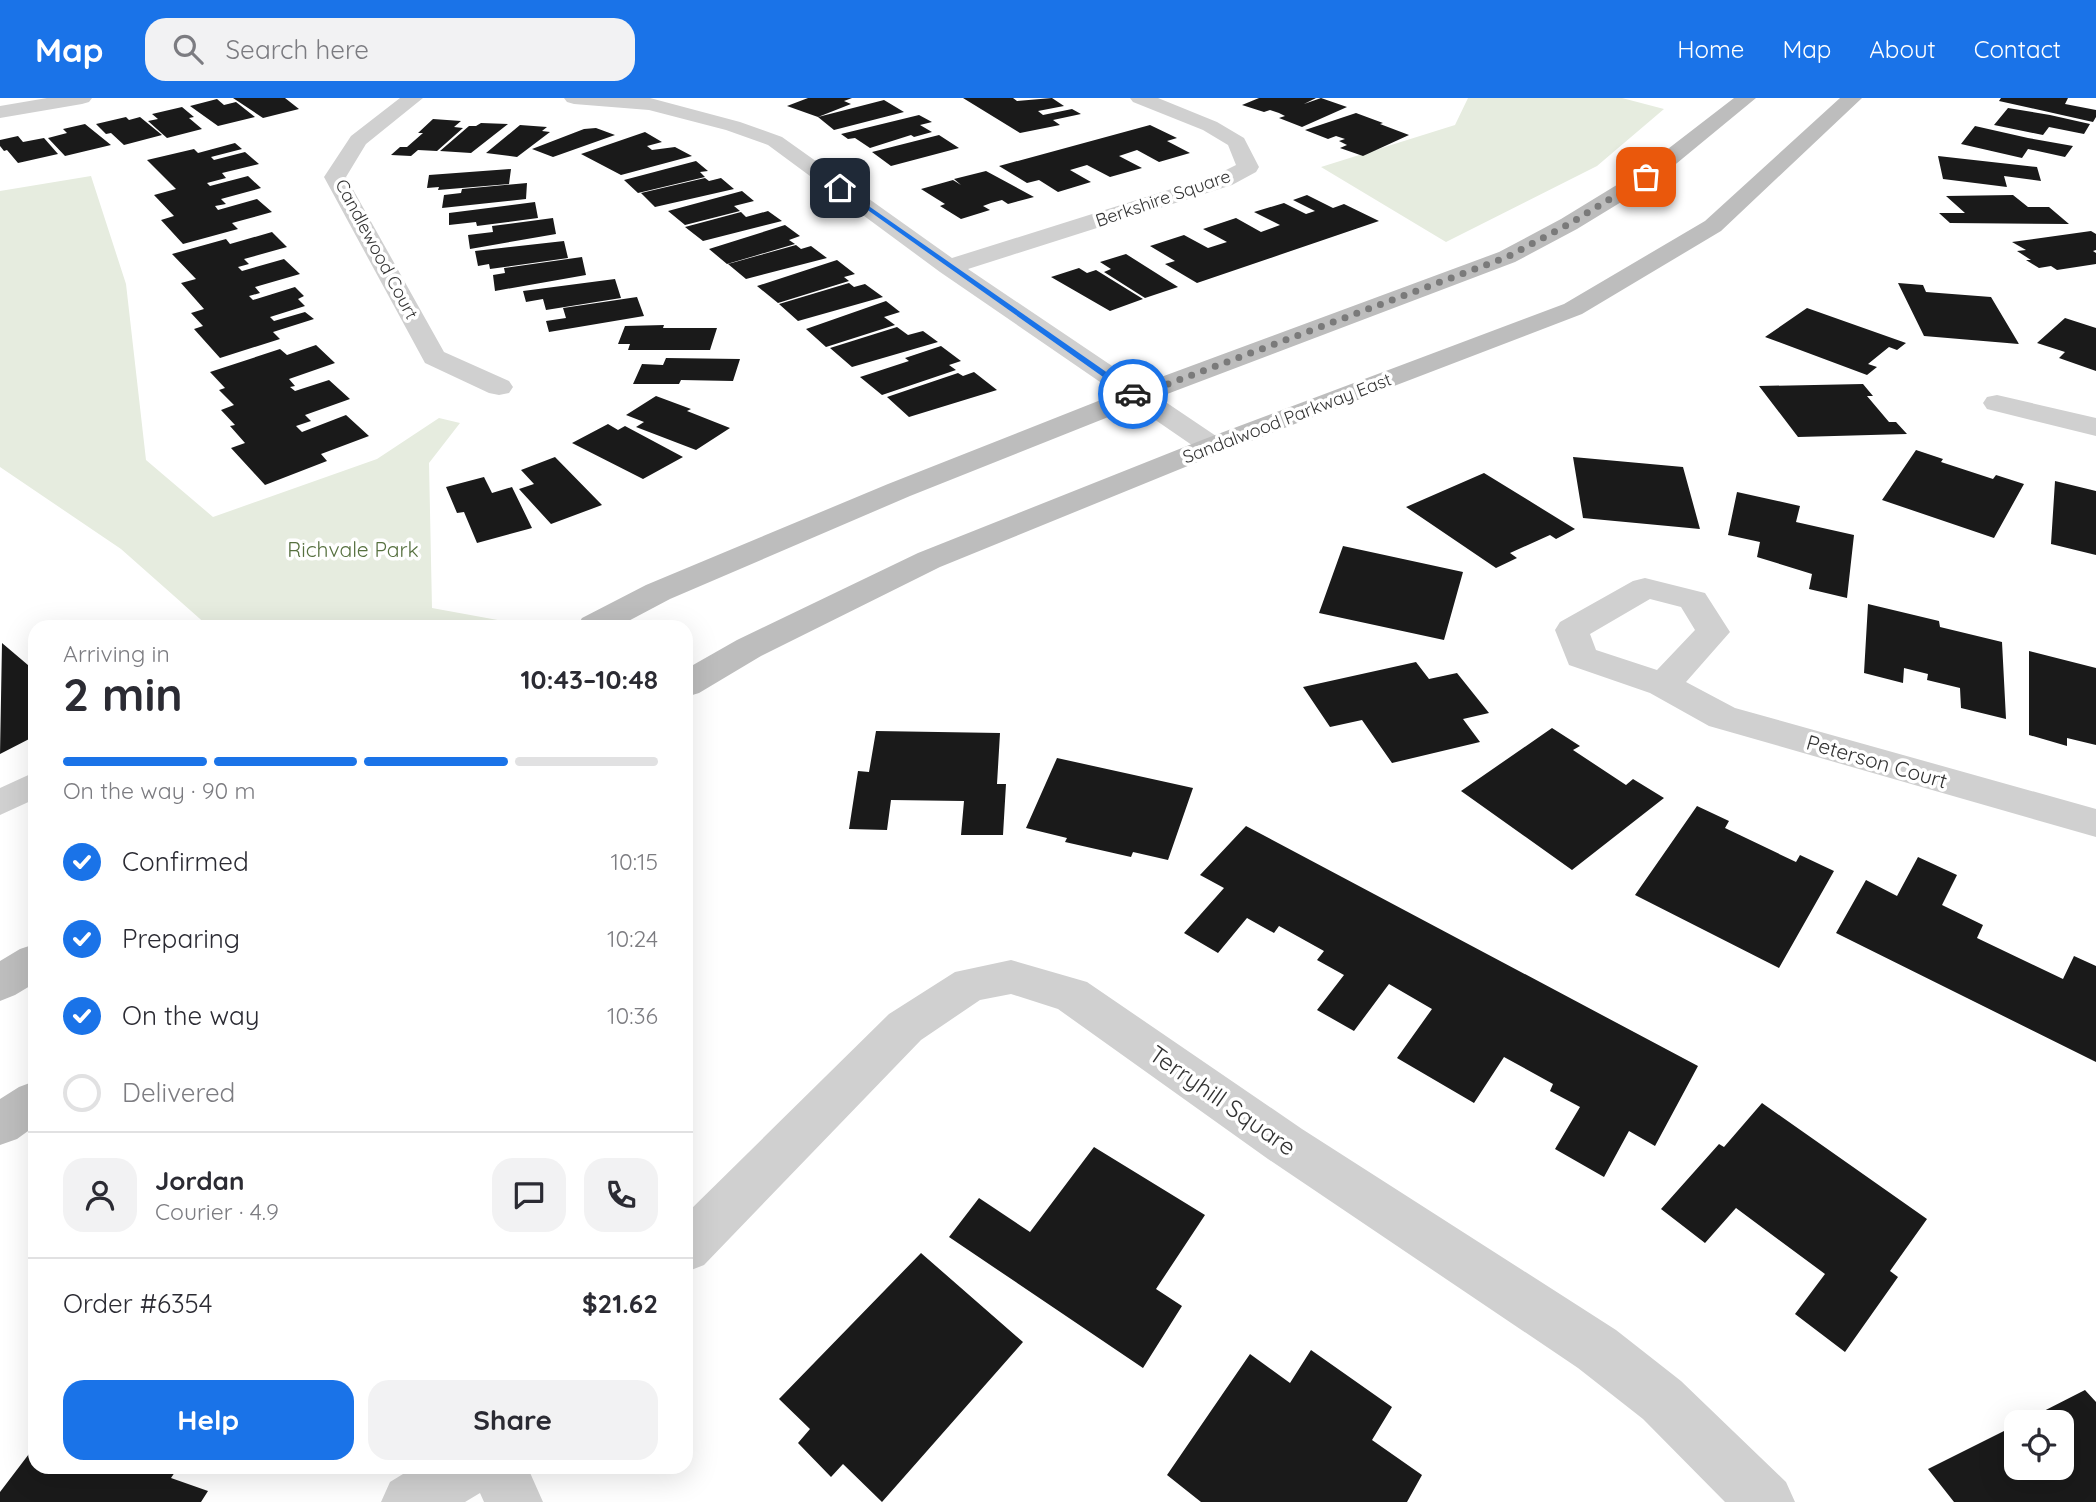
<!DOCTYPE html>
<html lang="en">
<head>
<meta charset="utf-8">
<style>
	:root { --surface:#fff; --page:#f2f2f3; --text:#2b2b33; --muted:#7c7c81; --line:#e1e1e2; --accent:#1a73e8 }
	body { margin:0; font-family:Quicksand,sans-serif; background:var(--page); color:var(--text); height:100vh; display:flex; flex-direction:column; font-size:26px; white-space:nowrap }
	* { box-sizing:border-box; margin:0 }
	p { font-size:23px; color:var(--muted) }
	.icon { flex:none; width:38px; height:38px; fill:none; stroke:currentColor; stroke-width:2; stroke-linecap:round; stroke-linejoin:round }
	.map { position:relative; flex:1; overflow:hidden }
	.side { position:absolute; left:28px; top:522px; width:665px; height:854px; display:flex; flex-direction:column; background:var(--surface); border-radius:21px; box-shadow:0 7px 28px #0002 }
	.side>* { flex:none }
	.fabs { position:absolute; left:2004px; top:1312px; display:grid; gap:14px }
	.fabs a { display:grid; place-items:center; width:70px; height:70px; border-radius:14px; background:var(--surface); box-shadow:0 7px 28px #0002; font-size:35px }
	.pin { position:absolute; display:grid; place-items:center; width:60px; height:60px; color:#fff; margin:-30px; border-radius:14px; box-shadow:0 4px 10px #0006 }
	.courier { position:absolute; display:grid; place-items:center; width:70px; height:70px; margin:-35px; border:5px solid #1a73e8; border-radius:50%; background:#fff; color:#222; box-shadow:0 2px 9px #0007 }
	.overview em { font-style:normal; font-weight:700 }
	.overview div { display:flex; flex-direction:column-reverse }
	.overview { display:flex; align-items:center; justify-content:space-between; height:119px; padding:0 35px }
	h1 { font-size:46px; font-weight:700; line-height:52px }
	.bar { display:grid; grid-template-columns:repeat(4,1fr); gap:10px 7px; align-content:center; height:84px; padding:0 35px }
	.bar i { height:9px; border-radius:5px; background:var(--line) }
	.bar .current { background:var(--accent) }
	.bar p { grid-column:span 4 }
	.line { display:flex; align-items:center; gap:18px; padding:0 35px; border-top:2px solid var(--line) }
	.line div { flex:1 }
	.round { display:grid; place-items:center; flex:none; width:74px; height:74px; border-radius:21px; background:var(--page) }
	ol { padding:0 35px; list-style:none }
	li { display:flex; align-items:center; gap:21px; height:77px }
	li p { margin-inline-start:auto }
	li .icon { padding:7px; border-radius:50%; background:var(--accent); color:#fff; stroke-width:4 }
	li:last-child { color:var(--muted) }
	li i { width:38px; height:38px; border:4px solid var(--line); border-radius:50% }
	.button { display:flex; gap:14px; margin-top:auto; padding:14px 35px }
	.button a { flex:1; height:80px; border-radius:21px; background:var(--accent); color:#fff; font-size:28px; font-weight:700; line-height:80px; text-align:center }
	.button a+a { background:var(--page); color:var(--text) }
	header { display:flex; align-items:center; gap:42px; box-sizing:border-box; height:98px; padding:0 35px; background:var(--accent); color:#fff }
	header strong { font-size:33px }
	nav { display:flex; gap:38px; margin-inline-start:auto; font-size:24px }
	.search { width:490px; height:63px; background:var(--page); display:flex; align-items:center; gap:18px; box-sizing:border-box; padding:0 24px; border-radius:21px; color:var(--muted); font-size:26px }
	.map>svg:first-child { display:block }
	.green { fill:#e6ecdf }
	.building { fill:#1a1a1a }
	.lines { fill:none; stroke-linecap:round; stroke-linejoin:round }
	.lane { fill:#d0d0d0; fill-rule:evenodd }
	.street { fill:#d0d0d0; fill-rule:evenodd }
	.secondary { fill:#bdbdbd; fill-rule:evenodd }
	.route { fill:#1a73e8 }
	.done { stroke:#7a7a7a; stroke-width:7; stroke-dasharray:0 12.6 }
	.labels { text-anchor:middle; dominant-baseline:central; stroke-width:7; stroke-linejoin:round; paint-order:stroke }
	.far-street-label { font-size:18px; fill:#333; stroke:#fff }
	.park-label { font-size:21px; fill:#56703f; stroke:#fff }
	.street-label { font-size:21px; fill:#333; stroke:#fff }
	.near-street-label { font-size:24px; fill:#333; stroke:#fff }
</style>
</head>
<body>
<header>
<strong>Map</strong>
<div class="search"><svg class="icon" aria-label="search" viewBox="0 0 24 24"><circle cx="10" cy="10" r="6"/><path d="M15 15l6 6"/></svg>Search here</div>
<nav><a>Home</a><a>Map</a><a>About</a><a>Contact</a></nav>
</header>
<div class="map">
<svg width="2096" height="1404" viewBox="0 0 2096 1404">
	<rect width="100%" height="100%" fill="#fff"/>
	<!-- green -->
	<path class="green" d="M1468,0H1622L1664,11L1597,68L1446,144L1321,69L1455,27Z
		M91,78L126,186L146,362L213,419L377,361L439,320L460,325L429,365L432,510L530,528H208L121,451L0,369V93Z"/>
	<!-- building -->
	<path class="building" d="M233,0H285L299,11L263,20Z
		M808,0H852L844,3L851,6L818,19L787,8Z
		M963,0H1013L1017,3L1052,0L1064,8L1038,13L1043,17L1072,11L1081,16L1053,22L1060,27L1020,35Z
		M1259,0H1316L1304,6L1321,0L1347,9L1302,29L1279,20L1285,18L1279,15L1270,12L1264,14L1242,7Z
		M2001,0H2068L2065,6L2096,12V19L2093,24L1999,3Z
		M217,1L224,7L236,4L255,19L218,28L190,8Z
		M884,2L904,14L834,32L818,19Z
		M182,9L194,19L189,20L202,31L167,40L148,23L158,21L152,16Z
		M2008,10L2050,17L2090,26L2084,36L2049,29L2043,37L1994,27Z
		M1356,15L1383,25L1380,26L1409,37L1363,58L1340,50L1347,47L1339,43L1345,41L1336,38L1328,41L1305,32Z
		M919,17L932,24L920,27L932,34L914,39L911,37L870,50L855,40L848,41L841,36Z
		M126,19L129,22L140,19L162,37L124,47L111,35L106,36L96,26Z
		M433,21L461,23L454,29L463,30L437,53L418,52L411,58L391,57L400,49H407L423,35H418Z
		M481,25L508,26L471,55L440,53L469,28H476Z
		M85,26L111,47L65,58L48,40L67,35L63,31Z
		M520,27L547,29L542,33L550,34L517,59L486,55Z
		M1150,27L1177,40L1167,43L1190,55L1159,64L1137,52L1119,58L1142,70L1110,79L1087,67L1070,72L1091,84L1058,94L1039,82L1027,85L999,68Z
		M1975,28L2028,40L2073,48L2065,59L2028,51L2022,60L1961,46Z
		M596,30L615,37L553,59L532,51L584,31Z
		M645,34L662,44L647,48L652,52L675,49L692,58L621,77L581,56Z
		M939,37L959,50L891,68L872,54Z
		M18,38L23,44L44,40L58,56L18,65L7,52L4,53L0,48V42Z
		M235,45L242,51L211,59L214,62L245,54L259,66L222,75L226,80L207,85L210,88L248,78L261,90L221,101L226,106L215,108L218,112L257,101L272,114L232,125L238,131L183,146L161,122L174,118L154,97L176,91L147,62L194,51L198,55Z
		M1938,58L2037,69L2041,83L2004,78L2007,89L1943,81Z
		M696,63L708,73L700,74L705,79L638,95L624,82Z
		M511,71L509,86L438,92L439,89L427,90L429,77Z
		M986,73L1034,99L1008,106L1002,102L991,105L983,108L990,112L961,121L940,108L945,106L921,91L953,82L961,87L954,81Z
		M705,80L709,83L721,80L734,91L655,109L641,95Z
		M527,85L526,101L442,110L444,97L461,95L462,91Z
		M742,93L754,103L734,108L740,113L685,127L668,113Z
		M1307,97L1333,110L1344,106L1379,123L1197,185L1165,166L1175,163L1150,148L1184,137L1208,150L1227,144L1203,131L1236,120L1261,134L1280,127L1254,114L1284,105L1306,116L1315,113L1293,102Z
		M2013,97L2028,109H2049L2069,126L1950,125L1939,115H1965L1946,98Z
		M535,104L538,120L477,128L476,124L449,127V115Z
		M768,113L782,123L703,143L685,129L741,114L746,119Z
		M553,120L556,136L470,151L468,137L493,134L492,128Z
		M785,127L800,138L789,142L795,146L727,166L709,151Z
		M2091,133L2096,136V152L2093,153L2096,155V166L2057,172L2051,168L2039,170L2026,162H2031L2017,153L2026,152L2012,144Z
		M272,134L287,149L244,161L249,166L238,169L242,173L284,161L300,176L255,189L260,195L249,198L253,202L295,189L304,198L298,201L305,208L270,219L274,223L305,214L314,221L273,234L280,241L220,260L194,231L203,228L191,215L204,211L181,185L196,181L172,156L226,141L230,146Z
		M564,143L568,160L490,171L489,166L478,168L475,153Z
		M796,147L801,151L811,148L827,160L746,181L728,166Z
		M1126,156L1175,187L1178,189L1145,200L1104,174L1111,171L1100,164Z
		M582,159L586,177L495,193L493,177L505,175L504,170Z
		M837,162L855,176L844,179L849,183L778,205L757,188Z
		M1079,170L1087,175L1096,172L1143,201L1110,213L1051,179Z
		M615,181L621,200L546,212L543,201L526,204L523,193Z
		M849,185L854,189L865,186L883,199L798,223L779,206Z
		M1898,185L1923,187L1926,194L1991,199L2019,246L1924,238Z
		M637,199L644,218L549,234L546,223L566,220L563,210Z
		M886,203L900,214L884,219L895,227L826,249L806,231Z
		M1807,210L1906,245L1897,252L1889,249L1868,266L1877,269L1867,277L1765,239Z
		M2065,220L2096,230V273L2059,260L2065,254L2037,245Z
		M664,227L663,230H717L710,252H628L630,246H618L625,228Z
		M897,229L908,237L923,233L938,244L852,269L830,250Z
		M316,247L335,265L289,281L295,288L290,289L295,293L329,282L350,301L305,317L311,323L296,328L302,334L346,317L369,338L321,356L327,363L265,387L231,350L245,345L230,328L235,327L221,312L234,307L219,292L225,290L210,274L280,251L287,257Z
		M941,248L961,263L949,267L956,272L882,297L860,279L909,263L905,260Z
		M666,260L740,261L733,283L681,282L679,286H633L642,266L663,267Z
		M974,274L997,292L909,319L887,299L958,275L963,278Z
		M1863,286L1873,298H1867L1889,324H1896L1907,336L1798,339L1759,288Z
		M656,298L691,311L687,313L730,330L696,352L636,329L644,324L626,317Z
		M608,326L618,332L625,328L683,359L643,381L572,345Z
		M1916,352L1943,361L1941,364L1993,381L1996,377L2024,386L1994,440L1882,402Z
		M555,359L602,407L551,426L519,391L534,386L521,372Z
		M1573,359L1683,369L1700,431L1583,420Z
		M1484,375L1575,431L1556,441L1550,437L1510,455L1517,460L1496,470L1406,409Z
		M484,379L492,395L512,389L532,430L477,445L464,414L457,415L446,389Z
		M2055,383L2096,393V457L2051,446Z
		M1737,394L1800,408L1796,424L1854,437L1847,500L1809,491L1812,476L1757,459L1760,444L1728,437Z
		M1343,448L1463,474L1444,542L1319,515Z
		M1868,506L1939,523L1940,529L2002,544L2006,621L1961,610L1960,590L1927,582L1928,576L1904,570L1903,585L1864,575Z
		M2,545L35,573V638L0,656Z
		M2029,553L2096,570V647L2067,640V648L2029,637Z
		M1416,564L1429,581L1457,575L1489,615L1463,621L1480,644L1392,665L1362,622L1330,629L1303,589Z
		M1552,630L1580,648L1573,652L1626,687L1633,681L1664,700L1572,772L1461,693Z
		M876,633L1000,635L997,686H1006L1003,737H961L964,703L891,702L887,732L849,731L858,673L869,674Z
		M1057,660L1193,690L1168,762L1133,754L1131,759L1065,744L1067,740L1026,730Z
		M1697,708L1729,723L1725,730L1796,764L1800,757L1834,773L1779,870L1635,797Z
		M1246,728L1698,968L1655,1048L1629,1033L1604,1079L1555,1051L1580,1009L1550,993L1553,986L1504,959L1474,1005L1397,960L1432,911L1389,886L1354,933L1317,912L1344,877L1317,862L1324,853L1279,828L1274,835L1247,820L1218,855L1184,835L1224,790L1200,777Z
		M1918,759L1957,777L1942,807L1983,827L1977,840L2063,881L2074,858L2096,868V964L1836,835L1866,782L1897,798Z
		M1762,1005L1927,1121L1890,1173L1898,1179L1845,1254L1795,1216L1825,1176L1736,1110L1705,1145L1661,1111L1719,1046L1724,1049Z
		M1094,1049L1205,1117L1156,1191L1182,1208L1143,1270L949,1139L979,1100L1030,1134Z
		M921,1155L1023,1244L882,1404L843,1366L831,1379L798,1345L810,1331L779,1301Z
		M1311,1252L1392,1309L1372,1342L1422,1377L1407,1404H1201L1167,1377L1250,1256L1290,1285Z
		M2085,1292L2096,1304V1404H1954L1928,1371L2016,1327V1370H2062V1325H2020Z
		M35,1348V1368H179L171,1380L208,1393L201,1404H0V1394Z"/>
	<g class="lines">
		<!-- lane -->
		<path class="lane" d="M35,674V701L0,717V690Z"/>
		<!-- street -->
		<path class="street" d="M47,0H92L89,4L82,6L0,20V8Z
			M400,0H423L366,46L346,79L444,254L509,283L513,289L509,295L499,297L489,295L425,265L324,79L351,38Z
			M564,0H650L740,24L782,39L952,160L1216,77L1236,67L1228,47L1203,32L1133,4L1130,0H1158L1217,24L1244,40L1259,69L1256,74L1232,87L968,171L1222,342L1227,348L1222,354L1212,357L1202,354L940,174L768,47L726,32L649,12L574,6L567,4Z
			M1997,297L2096,320V338L1987,311L1983,305L1987,299Z
			M1645,480L1705,495L1730,534L1686,584L1735,610L2096,711V739L1709,628L1650,595L1569,567L1555,532L1560,524L1633,483ZM1650,501L1681,509L1695,532L1657,572L1596,552L1590,536Z
			M1011,862L1087,884L1302,1031L1616,1232L1681,1283L1786,1384L1795,1404H1725L1643,1321L1578,1270L1268,1061L1058,911L1011,896L980,902L921,942L704,1167L686,1174V1116L889,916L955,874Z
			M416,1368H527L543,1404H484L480,1395L465,1404H381L390,1384Z"/>
		<!-- secondary -->
		<path class="secondary" d="M1734,0H1756L1654,84L1577,131L1515,164L1146,304L910,398L670,501L619,528H577L582,520L646,487L888,386L1126,292L1499,154L1561,121L1638,74Z
			M1840,0H1862L1721,133L1582,216L1222,354L940,469L761,558L699,595L686,599V571L737,542L918,455L1202,342L1564,206L1705,123Z
			M35,846V885L15,897L0,903V863L20,851Z
			M35,983V1028L17,1041L0,1047V1001L19,989Z"/>
	</g>
	<!-- route -->
	<path class="route" d="M840,88L1135,294V298H1130L838,91Z"/>
	<g class="lines">
		<!-- done -->
		<path class="done" d="M1133,296L1136,298L1507,159L1569,126L1646,79"/>
	</g>
	<g class="labels">
		<!-- far-street labels -->
		<g class="far-street-label">
			<text transform="translate(1163 100) rotate(-19)">Berkshire Square</text>
			<text transform="translate(377 151) rotate(62)">Candlewood Court</text>
			<text transform="translate(1287 320) rotate(-21)">Sandalwood Parkway East</text>
		</g>
		<!-- park labels -->
		<g class="park-label">
			<text x="353" y="451">Richvale Park</text>
		</g>
		<!-- street labels -->
		<g class="street-label">
			<text transform="translate(1877 663) rotate(16)">Peterson Court</text>
		</g>
		<!-- near-street labels -->
		<g class="near-street-label">
			<text transform="translate(1223 1002) rotate(35)">Terryhill Square</text>
		</g>
	</g>
</svg>
<div class="fabs">
<a><svg class="icon" aria-label="locate" viewBox="0 0 24 24"><circle cx="12" cy="12" r="6"/><path d="M12 2v4M12 18v4M2 12h4M18 12h4"/></svg></a>
</div>
<div class="pin" style="left:1646px;top:79px;background:#ea580c"><svg class="icon" aria-label="bag" viewBox="0 0 24 24"><path d="M5 8h14l-1 12H6zM9 8a3 3 0 0 1 6 0"/></svg></div>
<div class="pin" style="left:840px;top:90px;background:#1f2937"><svg class="icon" aria-label="home" viewBox="0 0 24 24"><path d="M3 11l9-7 9 7M6 9v11h12V9"/></svg></div>
<div class="courier" style="left:1133px;top:296px"><svg class="icon" aria-label="car" viewBox="0 0 24 24"><path d="M5 17H2v-5l4-1 3-4h7l3 4 3 1v5h-3M9 17h6M6 11h13"/><circle cx="7" cy="17" r="2"/><circle cx="17" cy="17" r="2"/></svg></div>
<section class="side">
<div class="overview"><div><h1>2 min</h1><p>Arriving in</p></div><em>10:43–10:48</em></div>
<div class="bar"><i class="current"></i><i class="current"></i><i class="current"></i><i></i><p>On the way · 90 m</p></div>
<ol>
<li><svg class="icon" aria-label="check" viewBox="0 0 24 24"><path d="M5 12l5 5 9-10"/></svg>Confirmed<p>10:15</p></li>
<li><svg class="icon" aria-label="check" viewBox="0 0 24 24"><path d="M5 12l5 5 9-10"/></svg>Preparing<p>10:24</p></li>
<li><svg class="icon" aria-label="check" viewBox="0 0 24 24"><path d="M5 12l5 5 9-10"/></svg>On the way<p>10:36</p></li>
<li><i></i>Delivered</li>
</ol>
<div class="line" style="height:126px"><a class="round"><svg class="icon" aria-label="person" viewBox="0 0 24 24"><circle cx="12" cy="8" r="4"/><path d="M4 21q1-7 8-7t8 7"/></svg></a><div><b>Jordan</b><p>Courier · 4.9</p></div><a class="round"><svg class="icon" aria-label="chat" viewBox="0 0 24 24"><path d="M4 5h16v11H9l-5 4z"/></svg></a><a class="round"><svg class="icon" aria-label="phone" viewBox="0 0 24 24"><path d="M5 4h4l2 5-3 2q2 4 5 5l2-3 5 2v4C11 20 4 13 5 4z"/></svg></a></div>
<div class="line" style="height:91px"><div>Order #6354</div><b>$21.62</b></div>
<div class="button"><a>Help</a><a>Share</a></div>
</section>
</div>
</body>
</html>
